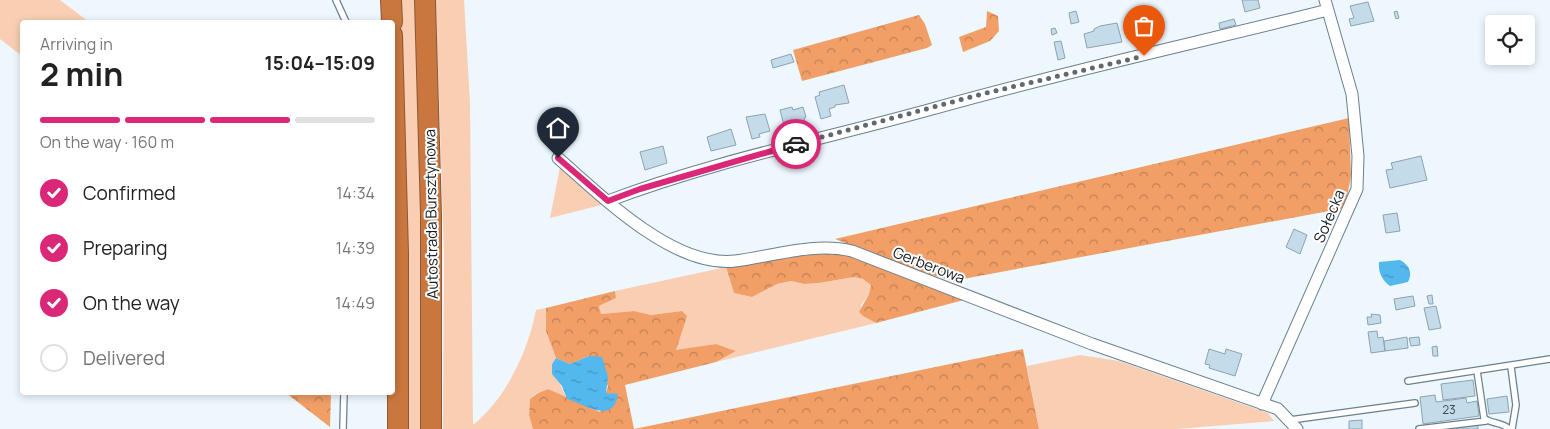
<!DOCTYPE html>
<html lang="en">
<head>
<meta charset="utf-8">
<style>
	:root { --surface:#fff; --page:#f6f6f6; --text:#222; --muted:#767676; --line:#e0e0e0; --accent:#db2777 }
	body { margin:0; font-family:Manrope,sans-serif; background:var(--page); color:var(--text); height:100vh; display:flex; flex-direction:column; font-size:19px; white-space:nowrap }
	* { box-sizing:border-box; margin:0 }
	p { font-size:16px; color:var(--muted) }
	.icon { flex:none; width:28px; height:28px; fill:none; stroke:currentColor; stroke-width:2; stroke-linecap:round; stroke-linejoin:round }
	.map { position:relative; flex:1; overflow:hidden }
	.side { position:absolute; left:20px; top:20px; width:375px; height:375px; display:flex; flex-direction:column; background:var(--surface); border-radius:5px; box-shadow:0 2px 8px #0003 }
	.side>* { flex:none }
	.buttons { position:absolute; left:1485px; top:15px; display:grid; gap:10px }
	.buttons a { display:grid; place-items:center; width:50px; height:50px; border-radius:5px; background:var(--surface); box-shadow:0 2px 8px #0003; font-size:25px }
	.pin { position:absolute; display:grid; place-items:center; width:42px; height:42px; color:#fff; margin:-51px -21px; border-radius:50% 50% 50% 0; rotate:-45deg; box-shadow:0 0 5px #0007 }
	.pin .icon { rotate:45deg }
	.courier { position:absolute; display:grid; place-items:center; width:50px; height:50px; margin:-25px; border:4px solid #db2777; border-radius:50%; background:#fff; color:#222; box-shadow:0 1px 6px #0007 }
	.summary em { font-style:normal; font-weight:700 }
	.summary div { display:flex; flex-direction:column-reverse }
	.summary { display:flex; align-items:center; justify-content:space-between; height:85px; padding:0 20px }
	h1 { font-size:32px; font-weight:700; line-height:38px }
	.bar { display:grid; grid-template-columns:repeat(4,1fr); gap:8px 5px; align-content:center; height:60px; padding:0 20px }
	.bar i { height:6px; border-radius:4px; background:var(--line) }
	.bar .active { background:var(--accent) }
	.bar p { grid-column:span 4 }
	ol { padding:0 20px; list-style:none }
	li { display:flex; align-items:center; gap:15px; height:55px }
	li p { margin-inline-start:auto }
	li .icon { padding:5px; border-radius:50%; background:var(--accent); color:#fff; stroke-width:4 }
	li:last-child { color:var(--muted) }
	li i { width:28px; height:28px; border:2px solid var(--line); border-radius:50% }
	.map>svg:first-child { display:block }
	.green { fill:#f9ceb3 }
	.forest { fill:url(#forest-crowns) }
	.water { fill:url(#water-ripples) }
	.building { fill:#c4dbea; stroke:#8da3b1 }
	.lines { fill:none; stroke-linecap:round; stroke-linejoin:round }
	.service-casing { stroke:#6b808d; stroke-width:8 }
	.minor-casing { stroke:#6b808d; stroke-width:13 }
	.motorway-casing { stroke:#8a5735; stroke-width:22 }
	.service { stroke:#fff; stroke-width:5.5 }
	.minor { stroke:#fff; stroke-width:11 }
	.motorway { stroke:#c9773f; stroke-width:20 }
	.done { stroke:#60696f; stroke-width:5; stroke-dasharray:0 9 }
	.route { stroke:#db2777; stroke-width:6 }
	.labels { text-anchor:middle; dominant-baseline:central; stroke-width:4; stroke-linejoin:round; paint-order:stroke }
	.number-label { font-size:12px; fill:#404c54 }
	.street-label { font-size:15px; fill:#141c22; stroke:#fff }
</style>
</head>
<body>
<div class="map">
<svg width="1550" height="429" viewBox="0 0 1550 429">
	<defs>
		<pattern id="forest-crowns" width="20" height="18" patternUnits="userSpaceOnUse" patternTransform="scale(1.25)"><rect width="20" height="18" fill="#f19e67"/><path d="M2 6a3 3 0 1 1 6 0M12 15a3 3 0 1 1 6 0" fill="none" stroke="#c28054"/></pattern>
		<pattern id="water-ripples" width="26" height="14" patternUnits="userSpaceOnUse" patternTransform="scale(1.25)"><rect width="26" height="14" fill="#53b8ee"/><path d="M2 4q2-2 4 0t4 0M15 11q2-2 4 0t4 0" fill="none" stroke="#4495c0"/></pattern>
	</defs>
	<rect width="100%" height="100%" fill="#edf7fd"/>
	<!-- green -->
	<path class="green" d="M0,0H60L89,22H22V56L0,39Z
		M398,0H417L423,142L424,429H404V142Z
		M436,0H464L470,103L473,425C506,398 528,352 536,310L546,308V331L556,358L552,364C556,377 562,387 567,399L548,389L537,393L530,399L529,415L533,429H443L444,254Z
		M560,167L605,204L550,218Z
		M726,267L734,293L752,297L777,284L791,281L804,284L819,283L854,277L863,279L871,284L869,294L861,305L863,316L876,323L716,362L736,351L716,344L676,351L682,311L651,315L634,311L601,314L599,306L616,298L615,291Z
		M1080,355L1119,361L1268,413L1274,421L1177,429H1039L1027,366Z"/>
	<!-- forest -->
	<path class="forest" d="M987,11L998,16L999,31L990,41L963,52L959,37L986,27Z
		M919,15L925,24L932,45L927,48L802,81L793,50Z
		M1349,118L1351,176L1345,208L952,281L913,269L835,239Z
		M819,252L851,255L964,300L876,323L863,316L859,312L869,294L871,285L863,279L854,277L819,283L804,284L791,281L777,284L752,297L734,293L726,267Z
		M615,291L616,298L599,306L601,314L634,311L651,315L682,311L687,316L676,350L716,344L736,351L716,362L625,385L634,429L1023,349L1039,429H533L529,415L530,399L538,393L548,389L600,412L608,386L589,356L570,364L556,358L546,331V308Z
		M286,393H331L330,427Z"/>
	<!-- water -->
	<path class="water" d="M1400,260C1409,265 1413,272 1408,282L1390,286C1382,280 1378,272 1379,262Z
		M589,356L602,357L608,377L606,393L618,394C613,425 586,405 567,399L562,386L552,374V364L556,358L570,364Z"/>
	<!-- building -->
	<path class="building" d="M1242,0H1258L1260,8L1245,12Z
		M1368,2L1374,21L1351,26L1349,19L1354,18L1350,6Z
		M1076,11L1079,22L1071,24L1069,13Z
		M1397,11L1399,18L1396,19L1394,12Z
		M1234,19L1236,25L1220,29L1219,23Z
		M1117,23L1122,42L1087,48L1084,34L1094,31V29L1100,26Z
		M1055,28L1057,33L1052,35L1051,29Z
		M1061,41L1065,58L1058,60L1054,42Z
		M791,54L794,62L773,68L771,60Z
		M844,85L849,103L835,105V107L829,109L831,116L821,119L815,97L820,95L819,92Z
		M792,107L793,110L803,107L806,117L804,118L805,123L785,129L780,110Z
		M765,114L770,131L759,134L760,137L752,139L746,117Z
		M731,129L736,145L711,151L707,137Z
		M663,146L667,163L645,170L640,152Z
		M1421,156L1427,180L1390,188L1386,170L1393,169L1391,163Z
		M1397,213L1400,231L1386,233L1383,215Z
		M1294,229L1307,235L1300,254L1286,247Z
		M1432,295L1433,304H1429L1427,296Z
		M1413,296L1415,306L1396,310L1394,299Z
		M1436,306L1441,328L1429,330L1424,308Z
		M1371,314L1380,315L1381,323L1368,325L1367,317H1372Z
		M1377,331L1378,338L1383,337L1385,351L1371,353L1368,332Z
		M1407,337L1408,348L1385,351L1384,341Z
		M1419,337L1420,345L1411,346L1409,338Z
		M1437,346L1438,356H1433L1432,347Z
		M1209,349L1225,354L1226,349L1242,354L1235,376L1209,368L1210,365L1205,364Z
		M1473,380L1475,396L1443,400L1441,384Z
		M1435,395L1436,402L1466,398L1467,403L1477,401L1479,416L1423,424L1420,397Z
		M1507,396L1509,412L1489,414L1487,399Z
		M1362,420V429H1349V421Z
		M1478,425V429H1450V428Z"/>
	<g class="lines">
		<defs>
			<path id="service" d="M336,0L346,22
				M1511,367L1516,405L1512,429
				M1477,371L1484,418C1491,424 1502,422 1509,429
				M1408,381L1550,359
				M1290,420L1415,403
				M343,429L344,392
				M1419,429L1486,421"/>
			<path id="minor" d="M558,158C602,196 673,268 735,261C774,256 814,242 852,251L1092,344L1278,409L1297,429
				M608,201C713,161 824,139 932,109C1063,72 1196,43 1328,10
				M1262,404L1357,189L1358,156L1352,94L1325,0"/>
			<path id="motorway" d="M391,0L392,22
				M425,0L431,215V429
				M392,35L398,253V429"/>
		</defs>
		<!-- service casing -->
		<use href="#service" class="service-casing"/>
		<!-- minor casing -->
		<use href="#minor" class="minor-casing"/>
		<!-- motorway casing -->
		<use href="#motorway" class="motorway-casing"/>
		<!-- service -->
		<use href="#service" class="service"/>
		<!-- minor -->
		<use href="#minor" class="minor"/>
		<!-- motorway -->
		<use href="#motorway" class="motorway"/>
	</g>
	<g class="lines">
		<!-- done -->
		<path class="done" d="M796,144L982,94L1144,56"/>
		<!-- route -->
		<path class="route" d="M558,158L608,201L640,189L796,144"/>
	</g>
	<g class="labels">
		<!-- number labels -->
		<g class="number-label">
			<text x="1449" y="409">23</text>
		</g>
		<!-- street labels -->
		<g class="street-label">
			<text transform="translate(431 214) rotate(-91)">Autostrada Bursztynowa</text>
			<text transform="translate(1329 216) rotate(-67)">Sołecka</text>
			<text transform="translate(929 265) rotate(21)">Gerberowa</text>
		</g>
	</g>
</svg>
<div class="buttons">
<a><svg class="icon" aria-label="locate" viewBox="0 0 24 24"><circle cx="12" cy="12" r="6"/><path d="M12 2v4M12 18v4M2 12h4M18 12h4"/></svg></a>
</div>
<div class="pin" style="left:1144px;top:56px;background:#ea580c"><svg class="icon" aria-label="bag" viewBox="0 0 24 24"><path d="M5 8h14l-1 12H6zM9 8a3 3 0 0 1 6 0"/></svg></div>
<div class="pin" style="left:558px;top:158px;background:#1f2937"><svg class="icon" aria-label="home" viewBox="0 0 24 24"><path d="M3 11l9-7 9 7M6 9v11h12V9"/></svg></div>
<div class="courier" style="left:796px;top:144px"><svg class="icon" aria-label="car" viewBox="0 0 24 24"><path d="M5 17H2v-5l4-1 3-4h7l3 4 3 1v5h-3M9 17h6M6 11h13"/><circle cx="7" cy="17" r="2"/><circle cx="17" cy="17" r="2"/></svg></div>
<section class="side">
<div class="summary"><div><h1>2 min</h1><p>Arriving in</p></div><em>15:04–15:09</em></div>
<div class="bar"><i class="active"></i><i class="active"></i><i class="active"></i><i></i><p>On the way · 160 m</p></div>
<ol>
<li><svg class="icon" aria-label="check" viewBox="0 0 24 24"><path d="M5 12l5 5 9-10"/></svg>Confirmed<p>14:34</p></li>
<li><svg class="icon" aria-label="check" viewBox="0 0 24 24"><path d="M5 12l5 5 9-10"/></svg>Preparing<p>14:39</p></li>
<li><svg class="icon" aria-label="check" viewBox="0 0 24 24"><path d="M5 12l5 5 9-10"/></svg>On the way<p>14:49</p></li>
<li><i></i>Delivered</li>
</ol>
</section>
</div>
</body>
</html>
